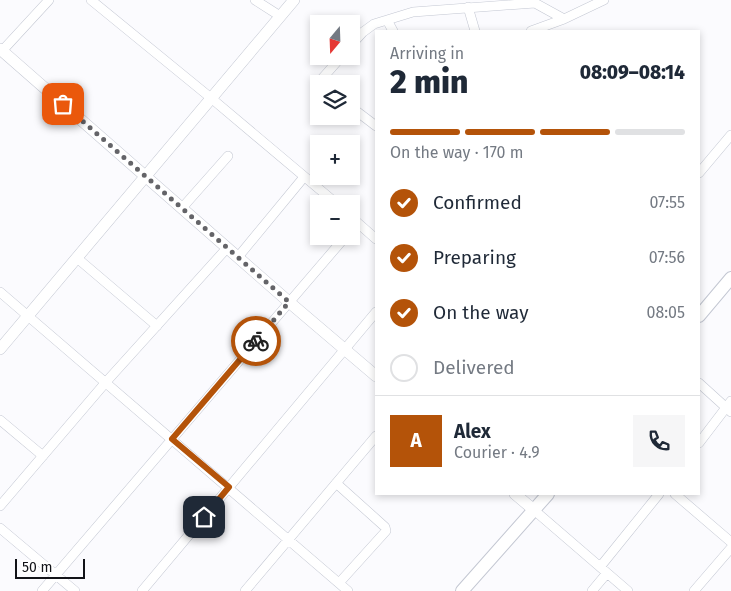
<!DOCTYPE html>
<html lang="en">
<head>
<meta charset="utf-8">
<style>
	:root { --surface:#fff; --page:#f6f6f7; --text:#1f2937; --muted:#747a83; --line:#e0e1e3; --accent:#b45309 }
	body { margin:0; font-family:"Fira Sans",sans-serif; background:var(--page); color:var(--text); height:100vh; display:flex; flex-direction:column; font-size:19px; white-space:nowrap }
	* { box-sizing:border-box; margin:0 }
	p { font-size:16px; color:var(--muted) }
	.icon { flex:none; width:28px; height:28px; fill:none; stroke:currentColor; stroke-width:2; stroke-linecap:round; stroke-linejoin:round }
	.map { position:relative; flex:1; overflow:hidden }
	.panel { position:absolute; left:375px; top:30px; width:325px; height:465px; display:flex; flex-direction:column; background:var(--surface); border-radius:0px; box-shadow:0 2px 8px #0003 }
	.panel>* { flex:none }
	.needle { width:32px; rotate:199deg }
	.buttons { position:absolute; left:310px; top:15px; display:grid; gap:10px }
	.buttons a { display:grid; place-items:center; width:50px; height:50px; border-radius:0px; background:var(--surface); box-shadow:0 2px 8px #0003; font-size:25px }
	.scale { position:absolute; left:15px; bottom:12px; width:70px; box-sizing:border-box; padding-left:5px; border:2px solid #121318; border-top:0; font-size:14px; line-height:18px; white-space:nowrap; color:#121318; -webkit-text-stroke:4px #fff; paint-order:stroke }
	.pin { position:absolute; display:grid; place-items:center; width:42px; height:42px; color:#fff; margin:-21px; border-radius:10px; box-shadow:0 2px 8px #0006 }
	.courier { position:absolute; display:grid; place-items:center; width:50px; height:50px; margin:-25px; border:4px solid #b45309; border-radius:50%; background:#fff; color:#222; box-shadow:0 1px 6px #0007 }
	.head em { font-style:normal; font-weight:800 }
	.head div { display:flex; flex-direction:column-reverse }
	.head { display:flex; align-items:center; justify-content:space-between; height:85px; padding:0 15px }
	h1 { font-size:32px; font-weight:800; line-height:38px }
	.bar { display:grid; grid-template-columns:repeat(4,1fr); gap:8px 5px; align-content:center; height:60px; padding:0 15px }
	.bar i { height:6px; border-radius:4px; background:var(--line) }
	.bar .current { background:var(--accent) }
	.bar p { grid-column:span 4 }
	.line { display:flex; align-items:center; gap:12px; padding:0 15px; border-top:1px solid var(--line) }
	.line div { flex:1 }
	.round { display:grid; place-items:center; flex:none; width:52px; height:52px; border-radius:0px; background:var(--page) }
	ol { padding:0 15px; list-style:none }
	li { display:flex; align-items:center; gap:15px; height:55px }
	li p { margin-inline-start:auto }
	li .icon { padding:5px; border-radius:50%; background:var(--accent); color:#fff; stroke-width:4 }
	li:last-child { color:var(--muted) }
	li i { width:28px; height:28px; border:2px solid var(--line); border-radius:50% }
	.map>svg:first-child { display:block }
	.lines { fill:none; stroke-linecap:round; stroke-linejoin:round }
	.minor-casing { stroke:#c3c7d2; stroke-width:10 }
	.tertiary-casing { stroke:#c3c7d2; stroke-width:12 }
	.secondary-casing { stroke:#c3c7d2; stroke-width:14 }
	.minor { stroke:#fff; stroke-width:9 }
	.tertiary { stroke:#fff; stroke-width:11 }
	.secondary { stroke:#fff; stroke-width:12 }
	.done { stroke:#646468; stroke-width:5; stroke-dasharray:0 9 }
	.route { stroke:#b45309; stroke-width:6 }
</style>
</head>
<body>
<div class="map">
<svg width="731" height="591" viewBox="0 0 731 591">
	<rect width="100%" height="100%" fill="#fbfbfe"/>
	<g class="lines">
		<defs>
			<path id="minor" d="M91,0L211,98L337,204
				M255,0L280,16
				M468,7L475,31
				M387,20L393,31
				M531,31L564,19L604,0
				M351,45L363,32L374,24L413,12L535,3L564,19
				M2,51L49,0
				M322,84L319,82L342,56
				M351,107L376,126
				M699,173L731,135
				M182,208L228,156
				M351,217L376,239
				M238,257L304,177
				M77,258L157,326
				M0,292L348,591
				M699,383L731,412
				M0,420L43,456
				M699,443L731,401
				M336,483L385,527L386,531L339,583
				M675,494L731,542
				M0,506L106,382L227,248
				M534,510L628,591
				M0,528L75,591
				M600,567L659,494
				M42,591L346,236
				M142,591L376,312
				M245,591L376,436
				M592,591L607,573
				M694,591L731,548"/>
			<path id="tertiary" d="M0,49L289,302L376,376
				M0,349L294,0
				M515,494L534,510"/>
			<path id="secondary" d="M699,316L731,278
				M462,591L548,494"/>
		</defs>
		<!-- minor casing -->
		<use href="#minor" class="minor-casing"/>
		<!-- tertiary casing -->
		<use href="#tertiary" class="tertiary-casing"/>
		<!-- secondary casing -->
		<use href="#secondary" class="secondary-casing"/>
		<!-- minor -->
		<use href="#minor" class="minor"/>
		<!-- tertiary -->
		<use href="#tertiary" class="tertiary"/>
		<!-- secondary -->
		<use href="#secondary" class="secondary"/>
	</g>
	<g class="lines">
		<!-- done -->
		<path class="done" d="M63,104L289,302L256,341"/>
		<!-- route -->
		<path class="route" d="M204,517L229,487L172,439L256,341"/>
	</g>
</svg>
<div class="buttons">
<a><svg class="needle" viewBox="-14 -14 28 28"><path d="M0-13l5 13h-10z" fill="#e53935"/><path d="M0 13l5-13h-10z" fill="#747a83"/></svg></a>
<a><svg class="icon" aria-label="layers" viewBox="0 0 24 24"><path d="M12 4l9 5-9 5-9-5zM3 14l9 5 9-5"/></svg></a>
<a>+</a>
<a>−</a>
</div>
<div class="scale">50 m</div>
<div class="pin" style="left:63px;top:104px;background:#ea580c"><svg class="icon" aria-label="bag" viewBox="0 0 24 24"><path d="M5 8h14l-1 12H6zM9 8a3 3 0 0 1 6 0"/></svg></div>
<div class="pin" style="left:204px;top:517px;background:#1f2937"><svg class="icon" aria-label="home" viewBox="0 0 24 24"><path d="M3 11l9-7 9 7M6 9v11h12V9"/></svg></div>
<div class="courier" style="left:256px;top:341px"><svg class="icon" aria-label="bike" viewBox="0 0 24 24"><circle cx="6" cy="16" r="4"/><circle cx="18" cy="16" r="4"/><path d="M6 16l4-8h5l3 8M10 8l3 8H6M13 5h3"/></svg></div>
<section class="panel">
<div class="head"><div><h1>2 min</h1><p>Arriving in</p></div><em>08:09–08:14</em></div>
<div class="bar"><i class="current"></i><i class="current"></i><i class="current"></i><i></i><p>On the way · 170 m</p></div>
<ol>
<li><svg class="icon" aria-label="check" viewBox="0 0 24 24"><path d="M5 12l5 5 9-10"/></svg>Confirmed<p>07:55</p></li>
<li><svg class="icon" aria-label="check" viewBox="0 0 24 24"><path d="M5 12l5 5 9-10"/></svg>Preparing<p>07:56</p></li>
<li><svg class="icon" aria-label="check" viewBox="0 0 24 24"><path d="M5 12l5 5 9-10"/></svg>On the way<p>08:05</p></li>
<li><i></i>Delivered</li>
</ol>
<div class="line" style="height:90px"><b class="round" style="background:var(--accent);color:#fff">A</b><div><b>Alex</b><p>Courier · 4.9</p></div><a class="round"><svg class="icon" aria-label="phone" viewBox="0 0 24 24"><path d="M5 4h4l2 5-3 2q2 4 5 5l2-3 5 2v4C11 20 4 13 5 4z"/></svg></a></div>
</section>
</div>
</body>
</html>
